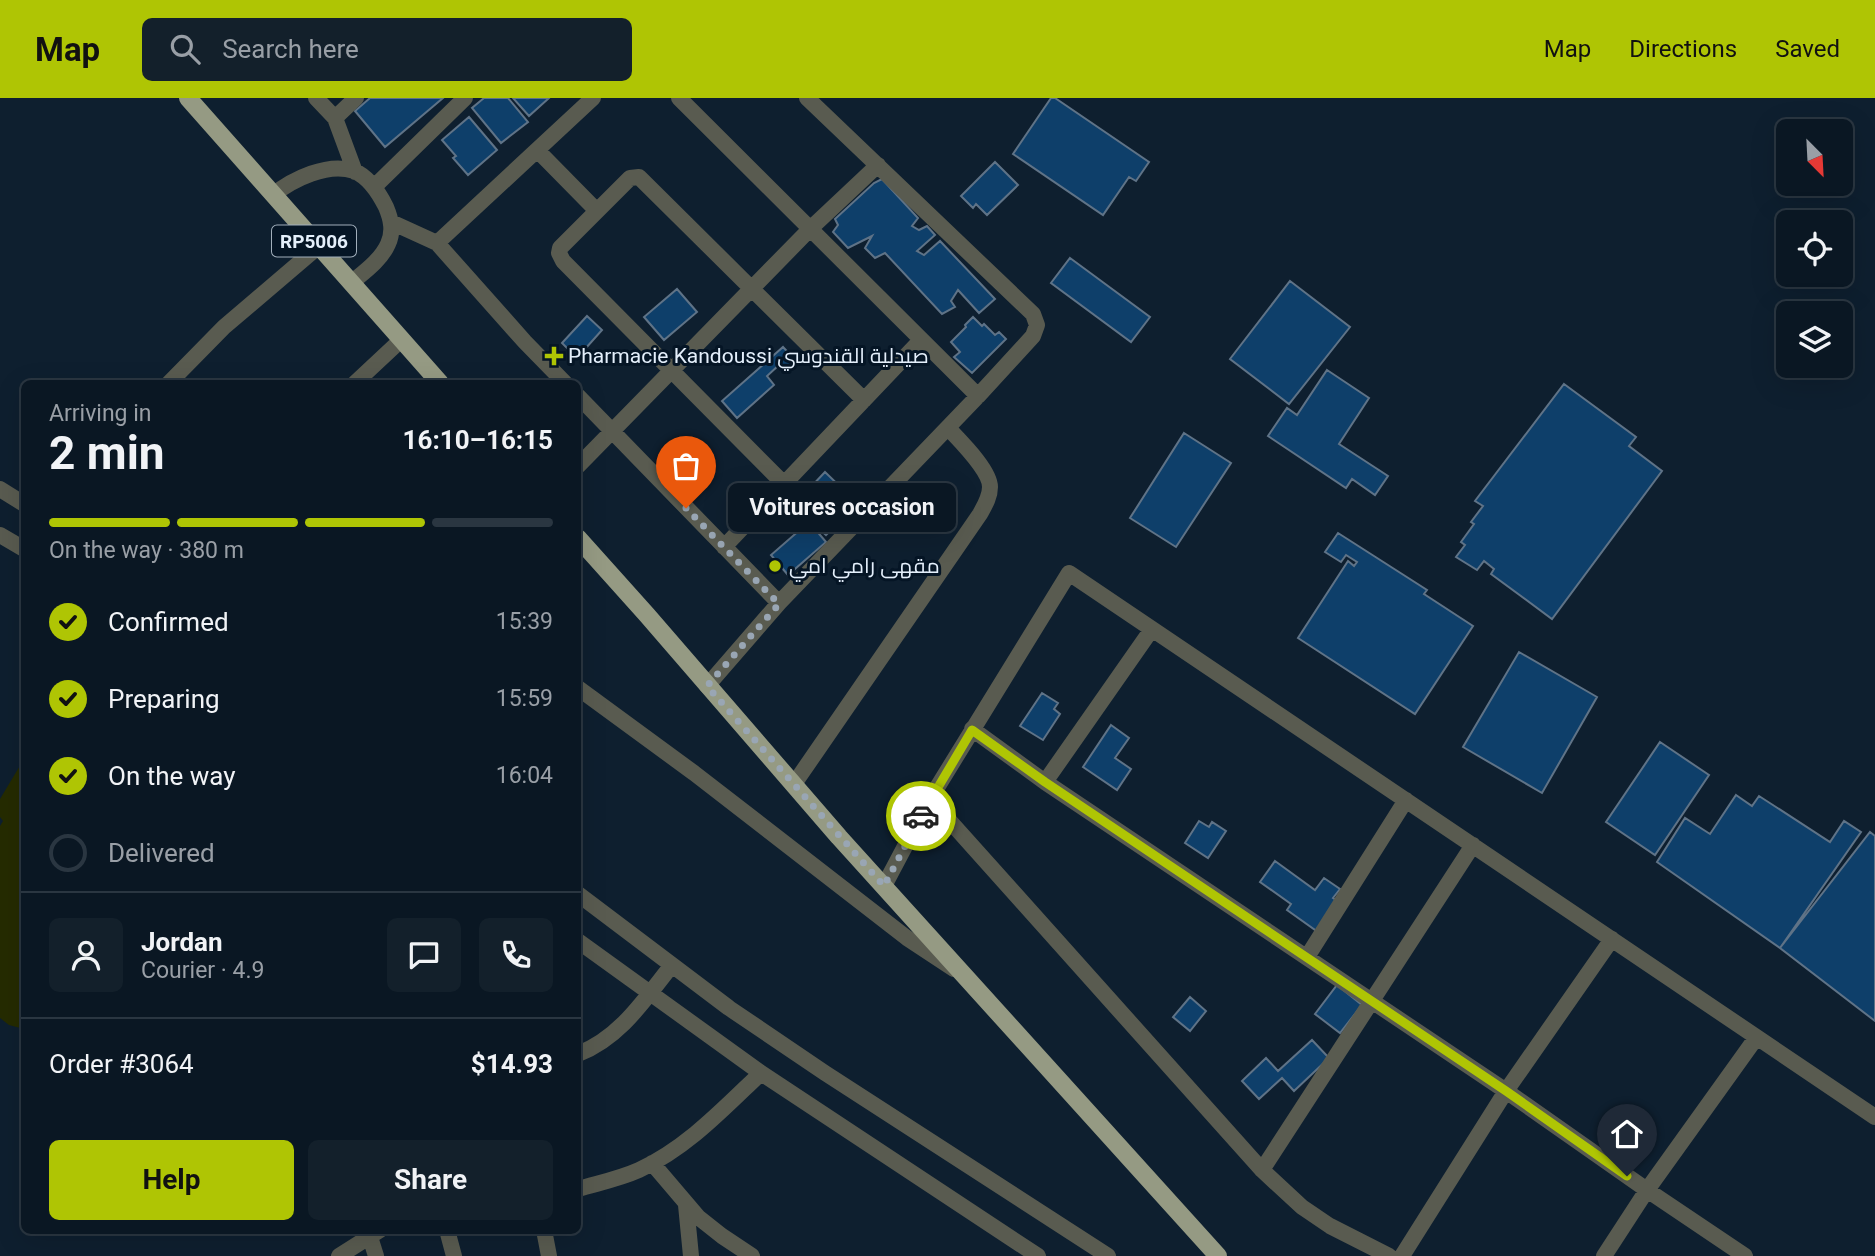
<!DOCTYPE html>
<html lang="en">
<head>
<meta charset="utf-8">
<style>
	:root { --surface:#0a1723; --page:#13202b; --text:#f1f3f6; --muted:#999fa6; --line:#2a3641; --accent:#afc504 }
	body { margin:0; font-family:Roboto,Cairo,sans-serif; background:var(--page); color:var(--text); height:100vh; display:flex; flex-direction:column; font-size:26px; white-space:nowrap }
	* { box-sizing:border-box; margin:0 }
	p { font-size:23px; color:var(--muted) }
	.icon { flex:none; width:38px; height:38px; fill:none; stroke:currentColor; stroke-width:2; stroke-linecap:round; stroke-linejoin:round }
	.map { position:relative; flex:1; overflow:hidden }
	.drawer { position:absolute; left:21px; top:282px; width:560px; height:854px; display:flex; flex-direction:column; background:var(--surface); border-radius:10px; box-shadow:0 7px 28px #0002,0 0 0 2px var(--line) }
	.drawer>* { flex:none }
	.needle { width:46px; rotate:156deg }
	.buttons { position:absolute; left:1776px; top:21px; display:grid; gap:14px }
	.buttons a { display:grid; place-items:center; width:77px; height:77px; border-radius:10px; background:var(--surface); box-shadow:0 7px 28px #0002,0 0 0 2px var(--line); font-size:35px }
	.pin { position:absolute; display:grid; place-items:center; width:60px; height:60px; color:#fff; margin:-72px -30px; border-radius:50% 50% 50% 0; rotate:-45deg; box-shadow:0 0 7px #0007 }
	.pin .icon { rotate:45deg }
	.courier { position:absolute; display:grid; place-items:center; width:70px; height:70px; margin:-35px; border:5px solid #afc504; border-radius:50%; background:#fff; color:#222; box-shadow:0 2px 9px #0007 }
	.bubble { position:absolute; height:49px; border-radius:10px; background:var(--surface); box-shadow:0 7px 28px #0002,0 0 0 2px var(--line); font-size:23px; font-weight:700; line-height:49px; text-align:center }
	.head em { font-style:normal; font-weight:700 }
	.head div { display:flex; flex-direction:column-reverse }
	.head { display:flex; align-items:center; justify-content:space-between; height:119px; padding:0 28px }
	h1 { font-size:46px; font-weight:700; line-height:52px }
	.bar { display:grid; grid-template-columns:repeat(4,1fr); gap:10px 7px; align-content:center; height:84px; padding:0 28px }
	.bar i { height:9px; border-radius:5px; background:var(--line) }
	.bar .active { background:var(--accent) }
	.bar p { grid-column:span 4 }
	.line { display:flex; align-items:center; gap:18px; padding:0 28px; border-top:2px solid var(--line) }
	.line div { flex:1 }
	.round { display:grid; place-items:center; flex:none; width:74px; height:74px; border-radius:10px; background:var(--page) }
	ol { padding:0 28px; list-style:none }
	li { display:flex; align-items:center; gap:21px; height:77px }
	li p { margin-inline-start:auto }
	li .icon { padding:7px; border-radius:50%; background:var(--accent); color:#111; stroke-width:4 }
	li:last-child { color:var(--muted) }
	li i { width:38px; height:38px; border:4px solid var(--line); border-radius:50% }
	.action { display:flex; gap:14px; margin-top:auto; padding:14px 28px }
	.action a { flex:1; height:80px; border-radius:10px; background:var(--accent); color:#111; font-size:28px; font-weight:700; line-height:80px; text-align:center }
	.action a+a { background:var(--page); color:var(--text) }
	header { display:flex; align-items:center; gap:42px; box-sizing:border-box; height:98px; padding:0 35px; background:var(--accent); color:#111 }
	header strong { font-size:33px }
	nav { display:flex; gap:38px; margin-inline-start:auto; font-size:24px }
	.search { width:490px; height:63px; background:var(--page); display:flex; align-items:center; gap:18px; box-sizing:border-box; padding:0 24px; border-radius:10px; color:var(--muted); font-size:26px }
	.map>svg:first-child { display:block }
	.green { fill:#252b00 }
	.building { fill:#0e3f6a; stroke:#5f7387; stroke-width:2 }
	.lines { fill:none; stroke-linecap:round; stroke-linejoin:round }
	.minor { stroke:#595b50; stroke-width:16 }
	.primary { stroke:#959a83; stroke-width:18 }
	.done { stroke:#99a6b4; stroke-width:7; stroke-dasharray:0 12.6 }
	.route { stroke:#afc504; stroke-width:9 }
	.poi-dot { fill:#afc504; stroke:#051525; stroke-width:2.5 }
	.labels { text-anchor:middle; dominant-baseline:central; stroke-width:6; stroke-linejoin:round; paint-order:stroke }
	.shield { fill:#051525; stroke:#a1aebb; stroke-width:2 }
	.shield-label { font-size:19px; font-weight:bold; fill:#e4effb }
	.poi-label { font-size:21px; fill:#e4effb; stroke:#051525; text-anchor:start }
</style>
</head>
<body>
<header>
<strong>Map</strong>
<div class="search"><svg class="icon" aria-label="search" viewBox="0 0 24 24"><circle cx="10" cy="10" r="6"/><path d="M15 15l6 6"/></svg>Search here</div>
<nav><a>Map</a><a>Directions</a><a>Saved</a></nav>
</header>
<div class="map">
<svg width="1875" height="1158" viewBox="0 0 1875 1158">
	<rect width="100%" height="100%" fill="#0e1f2f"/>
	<!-- green -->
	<path class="green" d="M24,623V931L9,927L0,920V728L3,723L0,719V701L24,661Z"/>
	<!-- building -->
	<path class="building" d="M370,0H443L385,49L355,13Z
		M484,0H508L528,24L501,45L472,10Z
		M513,0H549L529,18Z
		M1051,0H1055L1149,64L1136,83L1129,79L1103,117L1013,56Z
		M469,19L497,52L468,77L453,60L456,58L442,42Z
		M995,64L1018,87L987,117L976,106L973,110L961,98Z
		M882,81L918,120L912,128L919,132L927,128L935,137L917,153L924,157L940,143L995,201L979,215L958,192L951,203L955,209L942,216L885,155L875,160L865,150L872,138L848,150L833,134L838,127L835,121L874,85Z
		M1070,160L1150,219L1131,244L1051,185Z
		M1290,183L1350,229L1289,306L1230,261Z
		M677,191L697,214L664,242L644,219Z
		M587,218L602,232L577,260L562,245Z
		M973,219L982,228L984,226L995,237L999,234L1006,241L972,275L954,259L960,254L951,244L966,229L965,227Z
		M783,249L796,263L785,273L779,267L767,278L774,287L737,320L722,303Z
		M1327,272L1369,300L1339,346L1388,378L1375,397L1352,381L1346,390L1268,338L1287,310L1297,317Z
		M1564,286L1636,339L1629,348L1662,373L1552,521L1491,476L1494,471L1484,463L1477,472L1456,459L1465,447L1461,444L1474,426L1471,424L1483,408L1475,403Z
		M1184,335L1231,365L1176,449L1130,420Z
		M825,374L857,405L826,437L794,407Z
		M809,424L826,444L788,477L771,457Z
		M1338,435L1427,492L1424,496L1473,528L1415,616L1298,540L1348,463L1354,468L1357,464L1346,457L1341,464L1325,454Z
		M1519,554L1597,599L1542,695L1463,649Z
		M1042,595L1058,605L1054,611L1060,616L1043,642L1020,628Z
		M1111,627L1129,640L1115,660L1131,671L1117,692L1083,669Z
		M1660,644L1709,677L1655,757L1606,724Z
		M1736,697L1752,708L1759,698L1830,744L1844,723L1861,734L1780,850L1657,764L1685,720L1710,736Z
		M1199,723L1209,729L1212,724L1226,733L1208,760L1185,745Z
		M1870,734L1875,738V923L1780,850Z
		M1275,763L1315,792L1324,780L1340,791L1333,800L1339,804L1318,834L1287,812L1291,806L1260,784Z
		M1337,887L1362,907L1340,935L1315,916Z
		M1190,899L1206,913L1190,933L1173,919Z
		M1312,942L1329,960L1294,993L1282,980L1259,1001L1242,983L1266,960L1278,973Z"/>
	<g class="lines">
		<!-- minor -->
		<path class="minor" d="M316,0L335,20L355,74
			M679,0L978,298
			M335,20L356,0
			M537,52L597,113
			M374,89L465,0
			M273,97C293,81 328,64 354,73C369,79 379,95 386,109C391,121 394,133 388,146C381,162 364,174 351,185
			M391,124L437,145L525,244L565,285
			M437,145L593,0
			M169,285L224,229L319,148
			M355,285L401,242
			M578,298L779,505
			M578,368L810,131L878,67
			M784,386L563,163L559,155L560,150L630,80L639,79L864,302
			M0,391L24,406
			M0,437L24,451
			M724,449L921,242
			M707,588L779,505L978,298L1033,238L1037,227L1033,216L807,0
			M578,590L694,675L907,840L954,871
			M972,631L1045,684L1506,993L1647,1092L1745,1158
			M1045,684L1152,531
			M794,686L980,416C985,407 990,399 990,389C990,372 960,343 948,330
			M930,701L1262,1072L1302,1109L1330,1128L1389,1158
			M884,788L930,701L1069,475L1875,1019
			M578,796L729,910L825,975L1108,1158
			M578,843L761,975L1038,1158
			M1307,859L1406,702
			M578,956C620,940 645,901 672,867
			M652,1065L698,1119L722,1138L752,1158
			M1262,1072L1473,747
			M578,1091C598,1085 619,1081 639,1072C687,1050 724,1010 761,975
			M686,1107L691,1158
			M447,1132L454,1158
			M544,1132L549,1158
			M370,1139L376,1158
			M339,1158L380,1132
			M1402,1158L1506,993L1612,841
			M1604,1158L1647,1092L1756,940"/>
		<!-- primary -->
		<path class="primary" d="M188,0L440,285
			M578,440L647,517L839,739L1218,1158"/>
	</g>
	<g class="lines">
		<!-- done -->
		<path class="done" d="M686,410L779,506L707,588L884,788L921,718"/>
		<!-- route -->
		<path class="route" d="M921,718L972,632L1045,684L1506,993L1627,1078"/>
	</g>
	<!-- markers -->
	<g class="poi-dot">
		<path d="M550.5 247.5h7v7h7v7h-7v7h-7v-7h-7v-7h7z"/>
		<circle cx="775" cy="468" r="7"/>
	</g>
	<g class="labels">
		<!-- shield labels -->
		<rect class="shield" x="272" y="127.5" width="84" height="31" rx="5"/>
		<g class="shield-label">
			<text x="314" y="143">RP5006</text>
		</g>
		<!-- poi labels -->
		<g class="poi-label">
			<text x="568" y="258">Pharmacie Kandoussi صيدلية القندوسي</text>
			<text x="789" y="468">مقهى رامي امي</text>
		</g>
	</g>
</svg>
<div class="buttons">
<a><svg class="needle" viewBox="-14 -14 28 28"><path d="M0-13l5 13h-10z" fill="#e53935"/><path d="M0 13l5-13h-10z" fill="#999fa6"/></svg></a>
<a><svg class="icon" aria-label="locate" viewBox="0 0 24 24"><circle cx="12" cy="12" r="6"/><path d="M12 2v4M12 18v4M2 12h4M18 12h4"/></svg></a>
<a><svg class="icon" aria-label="layers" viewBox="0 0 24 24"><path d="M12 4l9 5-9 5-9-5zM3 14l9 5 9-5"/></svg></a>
</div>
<div class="pin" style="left:686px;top:410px;background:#ea580c"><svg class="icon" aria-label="bag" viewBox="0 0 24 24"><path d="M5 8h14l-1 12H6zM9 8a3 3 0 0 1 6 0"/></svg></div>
<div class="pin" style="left:1627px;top:1078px;background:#1f2937"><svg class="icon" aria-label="home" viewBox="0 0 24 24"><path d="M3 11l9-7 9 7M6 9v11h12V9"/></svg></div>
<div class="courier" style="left:921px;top:718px"><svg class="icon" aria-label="car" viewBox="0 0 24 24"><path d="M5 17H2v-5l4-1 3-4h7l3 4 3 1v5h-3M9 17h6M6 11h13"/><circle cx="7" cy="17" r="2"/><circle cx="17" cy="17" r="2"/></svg></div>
<div class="bubble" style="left:728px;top:385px;width:228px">Voitures occasion</div>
<section class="drawer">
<div class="head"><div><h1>2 min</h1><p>Arriving in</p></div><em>16:10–16:15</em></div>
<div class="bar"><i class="active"></i><i class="active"></i><i class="active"></i><i></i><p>On the way · 380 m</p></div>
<ol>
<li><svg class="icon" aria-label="check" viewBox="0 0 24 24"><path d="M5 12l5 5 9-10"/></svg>Confirmed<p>15:39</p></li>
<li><svg class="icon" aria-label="check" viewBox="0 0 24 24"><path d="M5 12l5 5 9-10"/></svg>Preparing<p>15:59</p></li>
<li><svg class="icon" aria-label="check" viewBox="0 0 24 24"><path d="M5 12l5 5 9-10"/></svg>On the way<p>16:04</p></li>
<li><i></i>Delivered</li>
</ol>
<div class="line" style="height:126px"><a class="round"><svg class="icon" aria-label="person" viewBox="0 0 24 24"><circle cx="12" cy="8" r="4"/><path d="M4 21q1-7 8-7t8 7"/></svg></a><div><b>Jordan</b><p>Courier · 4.9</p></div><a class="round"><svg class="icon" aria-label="chat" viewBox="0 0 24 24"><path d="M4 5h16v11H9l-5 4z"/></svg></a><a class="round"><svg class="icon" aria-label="phone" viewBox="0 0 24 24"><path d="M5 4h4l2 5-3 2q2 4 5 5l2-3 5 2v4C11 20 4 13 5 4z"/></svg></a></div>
<div class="line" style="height:91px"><div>Order #3064</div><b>$14.93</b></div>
<div class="action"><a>Help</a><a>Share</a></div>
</section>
</div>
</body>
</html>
